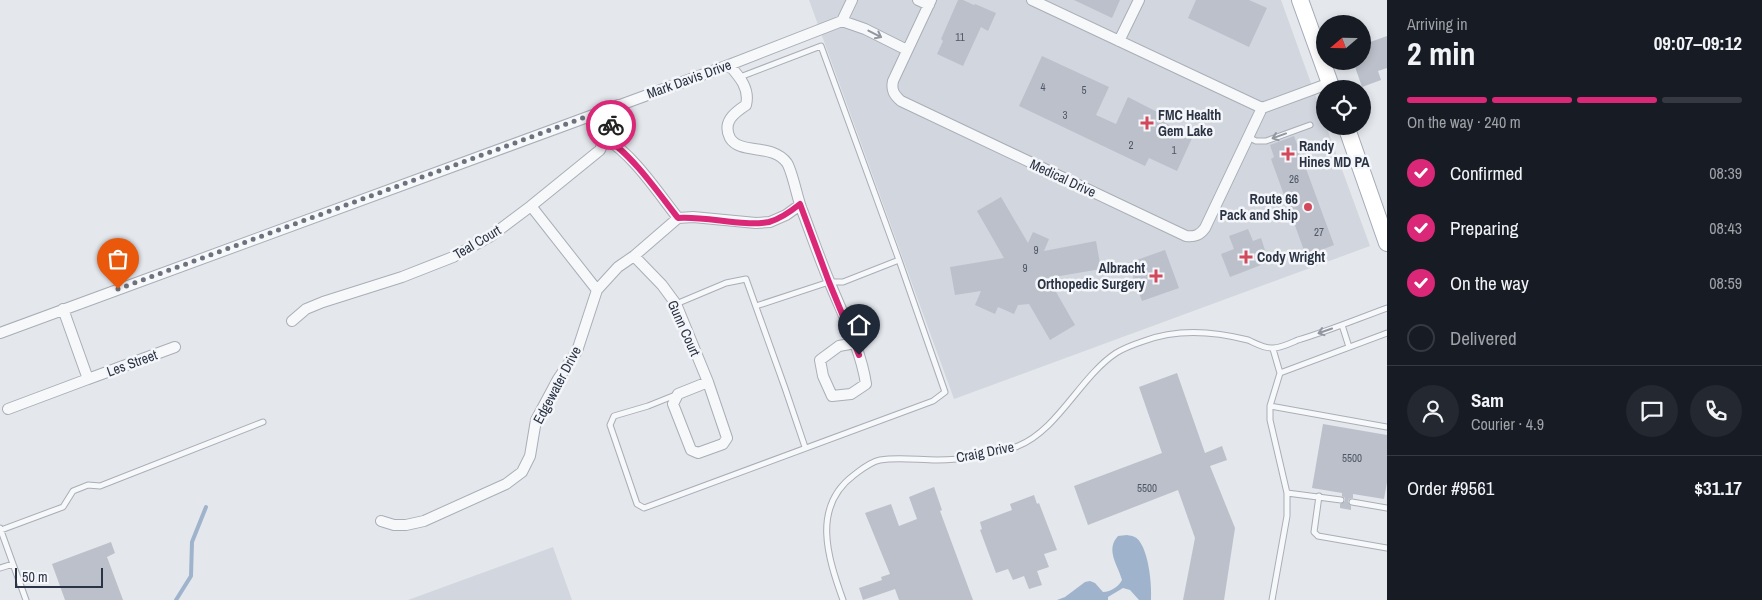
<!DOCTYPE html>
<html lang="en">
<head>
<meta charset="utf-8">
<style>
	:root { --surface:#171b24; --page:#242831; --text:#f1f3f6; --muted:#9ea1a6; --line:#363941; --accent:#db2777 }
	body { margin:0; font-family:"Archivo Narrow",sans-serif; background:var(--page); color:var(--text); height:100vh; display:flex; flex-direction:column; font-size:19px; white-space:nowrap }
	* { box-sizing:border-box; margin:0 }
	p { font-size:16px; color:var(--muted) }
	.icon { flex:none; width:28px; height:28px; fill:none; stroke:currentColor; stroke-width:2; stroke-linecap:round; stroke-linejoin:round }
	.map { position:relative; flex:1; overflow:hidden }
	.drawer { display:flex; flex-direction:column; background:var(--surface); width:375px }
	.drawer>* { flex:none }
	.needle { width:32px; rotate:250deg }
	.tools { position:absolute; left:1316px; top:15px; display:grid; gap:10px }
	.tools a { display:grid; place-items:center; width:55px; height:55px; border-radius:50%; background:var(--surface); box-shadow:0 2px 8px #0003; font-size:25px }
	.scale { position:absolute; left:15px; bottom:12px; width:88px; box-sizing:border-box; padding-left:5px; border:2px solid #2b3445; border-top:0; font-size:14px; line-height:18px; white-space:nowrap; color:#2b3445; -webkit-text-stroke:4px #f4f6f9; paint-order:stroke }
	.pin { position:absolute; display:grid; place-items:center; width:42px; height:42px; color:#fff; margin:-51px -21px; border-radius:50% 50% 50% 0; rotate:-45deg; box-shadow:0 0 5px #0007 }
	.pin .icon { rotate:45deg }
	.courier { position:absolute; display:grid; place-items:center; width:50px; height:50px; margin:-25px; border:4px solid #db2777; border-radius:50%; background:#fff; color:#222; box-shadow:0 1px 6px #0007 }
	.overview em { font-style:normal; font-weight:700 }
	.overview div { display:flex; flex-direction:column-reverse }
	.overview { display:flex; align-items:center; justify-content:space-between; height:85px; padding:0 20px }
	h1 { font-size:32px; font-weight:700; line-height:38px }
	.bar { display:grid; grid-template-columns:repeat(4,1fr); gap:8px 5px; align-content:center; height:60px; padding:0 20px }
	.bar i { height:6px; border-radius:4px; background:var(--line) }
	.bar .selected { background:var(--accent) }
	.bar p { grid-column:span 4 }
	.line { display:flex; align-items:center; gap:12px; padding:0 20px; border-top:1px solid var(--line) }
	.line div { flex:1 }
	.round { display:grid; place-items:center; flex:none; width:52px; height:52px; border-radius:26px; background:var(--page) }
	ol { padding:0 20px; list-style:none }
	li { display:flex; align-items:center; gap:15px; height:55px }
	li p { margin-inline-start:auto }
	li .icon { padding:5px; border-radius:50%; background:var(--accent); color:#fff; stroke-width:4 }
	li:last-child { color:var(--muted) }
	li i { width:28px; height:28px; border:2px solid var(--line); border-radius:50% }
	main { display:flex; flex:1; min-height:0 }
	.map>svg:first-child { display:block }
	.built { fill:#d2d6de }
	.water { fill:#9fb4cc }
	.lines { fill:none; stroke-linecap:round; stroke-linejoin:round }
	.stream { stroke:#9fb4cc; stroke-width:4 }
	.building { fill:#bbc0ca }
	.lane-casing { stroke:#a9aeb7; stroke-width:7 }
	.street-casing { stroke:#a9aeb7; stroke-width:12 }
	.primary-casing { stroke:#a3abb8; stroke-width:18 }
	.lane { stroke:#f7f8fa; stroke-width:5 }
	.street { stroke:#f7f8fa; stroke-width:10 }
	.primary { stroke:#fff; stroke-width:16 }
	.oneway { stroke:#9196a0 }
	.done { stroke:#6c737f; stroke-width:5; stroke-dasharray:0 9 }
	.route { stroke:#db2777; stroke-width:6 }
	.poi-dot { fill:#d1495b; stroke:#f4f6f9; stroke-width:2 }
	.labels { text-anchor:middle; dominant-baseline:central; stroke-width:5; stroke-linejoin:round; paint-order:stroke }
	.number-label { font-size:11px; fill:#4f5766 }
	.street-label { font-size:14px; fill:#2b3445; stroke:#f4f6f9 }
	.poi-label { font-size:14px; font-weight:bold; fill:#2b3445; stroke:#f4f6f9; text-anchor:start }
</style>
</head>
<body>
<main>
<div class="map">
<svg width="1387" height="600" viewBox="0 0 1387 600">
	<rect width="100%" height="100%" fill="#e4e7ec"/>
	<!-- built -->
	<path class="built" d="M809,0H1281L1325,122V126H1326L1370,246L954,399Z
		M553,547L572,600H408Z"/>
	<!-- water -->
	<path class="water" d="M1127,535C1133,536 1137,537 1140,542C1149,555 1152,585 1151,600H1139L1130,590L1123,588L1108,597V600H1057L1065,597L1085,582L1090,581L1095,583L1103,592C1111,592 1119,586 1122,580C1118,565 1105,550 1118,536Z"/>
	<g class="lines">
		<!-- stream -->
		<path class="stream" d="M176,600L191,576L192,542L206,507"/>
	</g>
	<!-- building -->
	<path class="building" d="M958,0H963L974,5L975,4L996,13L988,31L981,27L963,66L937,54L943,41L941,39Z
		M1074,0H1120L1112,18Z
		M1196,0H1249L1267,8L1249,47L1188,18Z
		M1387,36V68L1378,71L1381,80L1362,87L1353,61H1362V45Z
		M1042,56L1109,87L1096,115L1116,124L1128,97L1161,114L1160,116L1167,120L1165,123L1193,136L1177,171L1149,158L1145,166L1019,106Z
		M1294,136L1334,245L1306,256L1271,159L1274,157L1270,145Z
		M1001,197L1028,243L1033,232L1049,239L1044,251L1096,241L1101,269L1048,278L1075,325L1050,340L1029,304L1018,305L1014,314L998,307L995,314L975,305L981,291L955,295L950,267L1004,258L977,211Z
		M1248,229L1253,241L1261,238L1269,262L1230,277L1221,254L1234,249L1229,236Z
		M1165,250L1179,288L1142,301L1128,263Z
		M1177,373L1205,453L1222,446L1227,460L1210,466L1235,528L1224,600H1183L1195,538L1178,490L1088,525L1074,486L1162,453L1139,387Z
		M1323,424L1387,435V482L1384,499L1353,494V498L1349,499L1348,502L1351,506V510L1340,508V504L1345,501V498L1342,496V493L1312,488Z
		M934,487L942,510L940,511L973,600H899L895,589L863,600L859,588L882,580L881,577L890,574L865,513L891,504L899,526L917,519L909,497Z
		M1034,495L1037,504L1039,503L1057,550L1044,554L1049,567L1037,571L1042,585L1029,589L1024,576L1013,580L1008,569L996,573L980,530L982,529L980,522L1012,510L1010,504Z
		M111,542L115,553L107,557L123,600H65L52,564Z"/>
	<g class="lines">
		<defs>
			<path id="lane" d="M1248,137L1256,141H1266L1310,125
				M676,304L726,283L746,279L785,388L805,447
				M756,306L829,282H843L899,260
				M1342,325L1349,347
				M1280,373L1387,333
				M678,394L648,406L614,416L610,425L637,504L644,508L933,401L945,392L899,260L821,46L740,77
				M1270,406L1387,427
				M1287,493L1341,500
				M1319,496L1314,532L1318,536L1387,548
				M1352,502L1387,508
				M0,528L26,600
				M1,530L63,507L73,491L88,485L100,486L263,422
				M0,568L13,564
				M843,600C828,558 811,507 854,475C862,469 870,462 880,460C899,457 918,460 937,460C959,460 998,455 1018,446C1058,430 1080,377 1116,353C1124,348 1135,344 1144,341C1178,328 1213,331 1248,340C1255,343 1265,349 1273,348C1281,348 1291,343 1298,340C1328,331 1357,319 1387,308
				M1272,600L1287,516V493L1270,420V406L1280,373L1273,349"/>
			<path id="street" d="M918,0L929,5
				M931,0L893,81C891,90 894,95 901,101L1186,236C1195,237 1200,235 1205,228L1262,108L1330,83
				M1032,0L1262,108
				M842,21L852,0
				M1119,41L1139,0
				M729,65C740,77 750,89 746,105C734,113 722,122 730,138C740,155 773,143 787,163C793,173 797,198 802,210C812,236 821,263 832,288C845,319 861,351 866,384L851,394L832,396L823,376L820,360L839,346L855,343
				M606,139C632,153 659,194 678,218
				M531,206L597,290
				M634,256L662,285L676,304L708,382L727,438L723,444L698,453L691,450L673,404L678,394L708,382
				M292,321L306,309L323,302L402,277L453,257L491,236L531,206L600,150L618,105
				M0,333L729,65L842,21L865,29L907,50
				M88,379L175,347
				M8,409L88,379L63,309
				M381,521L394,525H406L424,521L506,484L522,472L530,456L536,420L558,379L577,351L597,290L618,267L634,256L678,218L693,217L756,223L770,222L786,215L800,205"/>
			<path id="primary" d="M1300,0L1332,89
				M1346,126L1387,243"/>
		</defs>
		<!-- lane casing -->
		<use href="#lane" class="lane-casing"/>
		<!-- street casing -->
		<use href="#street" class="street-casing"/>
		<!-- primary casing -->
		<use href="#primary" class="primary-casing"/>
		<!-- lane -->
		<use href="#lane" class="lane"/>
		<!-- street -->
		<use href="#street" class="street"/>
		<!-- primary -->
		<use href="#primary" class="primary"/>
	</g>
	<!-- one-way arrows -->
	<defs><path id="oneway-shaft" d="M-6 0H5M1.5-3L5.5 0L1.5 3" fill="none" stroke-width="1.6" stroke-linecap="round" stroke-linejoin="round" transform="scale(1.25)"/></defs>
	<g class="oneway">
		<use href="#oneway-shaft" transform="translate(875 34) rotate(27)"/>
		<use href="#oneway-shaft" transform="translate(1279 136) rotate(160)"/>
		<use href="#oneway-shaft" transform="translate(1325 331) rotate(161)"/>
	</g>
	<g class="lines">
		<!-- done -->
		<path class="done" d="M118,289L618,105L611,125"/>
		<!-- route -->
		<path class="route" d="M611,125L606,139C630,152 660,195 678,218C707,216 743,227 769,222C780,219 790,212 800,204L829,282L859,355"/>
	</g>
	<!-- markers -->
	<g class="poi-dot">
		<path d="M1144.5 115.5h5v5h5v5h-5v5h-5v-5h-5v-5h5z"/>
		<path d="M1285.5 146.5h5v5h5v5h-5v5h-5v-5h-5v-5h5z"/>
		<circle cx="1308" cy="207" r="5"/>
		<path d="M1243.5 249.5h5v5h5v5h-5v5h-5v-5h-5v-5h5z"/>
		<path d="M1153.5 268.5h5v5h5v5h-5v5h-5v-5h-5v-5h5z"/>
	</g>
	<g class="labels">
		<!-- number labels -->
		<g class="number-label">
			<text x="960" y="37">11</text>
			<text x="1043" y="87">4</text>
			<text x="1084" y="90">5</text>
			<text x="1065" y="115">3</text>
			<text x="1131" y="145">2</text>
			<text x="1174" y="150">1</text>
			<text x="1294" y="179">26</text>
			<text x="1319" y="232">27</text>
			<text x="1036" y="250">9</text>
			<text x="1025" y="268">9</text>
			<text x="1352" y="458">5500</text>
			<text x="1147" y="488">5500</text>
		</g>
		<!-- street labels -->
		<g class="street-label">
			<text transform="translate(689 79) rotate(-20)">Mark Davis Drive</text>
			<text transform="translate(1063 178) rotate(25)">Medical Drive</text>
			<text transform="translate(477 242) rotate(-31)">Teal Court</text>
			<text transform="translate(684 328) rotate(66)">Gunn Court</text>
			<text transform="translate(132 363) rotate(-20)">Les Street</text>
			<text transform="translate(557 385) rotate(-62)">Edgewater Drive</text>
			<text transform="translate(985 452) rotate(-11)">Craig Drive</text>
		</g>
		<!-- poi labels -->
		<g class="poi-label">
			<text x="1158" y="115">FMC Health<tspan x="1158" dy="16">Gem Lake</tspan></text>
			<text x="1299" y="146">Randy<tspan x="1299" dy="16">Hines MD PA</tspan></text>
			<text x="1298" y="199" text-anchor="end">Route 66<tspan x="1298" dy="16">Pack and Ship</tspan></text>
			<text x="1257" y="257">Cody Wright</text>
			<text x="1145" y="268" text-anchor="end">Albracht<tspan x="1145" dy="16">Orthopedic Surgery</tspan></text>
		</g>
	</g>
</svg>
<div class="tools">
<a><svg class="needle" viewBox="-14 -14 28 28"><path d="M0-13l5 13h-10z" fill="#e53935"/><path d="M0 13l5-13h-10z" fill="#9ea1a6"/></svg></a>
<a><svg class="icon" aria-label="locate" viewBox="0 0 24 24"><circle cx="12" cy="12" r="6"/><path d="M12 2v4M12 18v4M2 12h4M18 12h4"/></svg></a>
</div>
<div class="scale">50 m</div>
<div class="pin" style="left:118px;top:289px;background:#ea580c"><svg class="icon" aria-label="bag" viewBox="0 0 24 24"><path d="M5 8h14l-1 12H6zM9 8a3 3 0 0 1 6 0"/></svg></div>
<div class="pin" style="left:859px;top:355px;background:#1f2937"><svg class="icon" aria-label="home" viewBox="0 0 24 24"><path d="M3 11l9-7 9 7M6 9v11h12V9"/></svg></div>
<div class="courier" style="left:611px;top:125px"><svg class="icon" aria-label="bike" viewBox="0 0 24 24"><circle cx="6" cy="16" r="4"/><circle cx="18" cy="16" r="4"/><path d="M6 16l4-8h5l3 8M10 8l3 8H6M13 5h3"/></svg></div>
</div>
<section class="drawer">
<div class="overview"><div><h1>2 min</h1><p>Arriving in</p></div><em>09:07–09:12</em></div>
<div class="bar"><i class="selected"></i><i class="selected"></i><i class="selected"></i><i></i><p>On the way · 240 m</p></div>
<ol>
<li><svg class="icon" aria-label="check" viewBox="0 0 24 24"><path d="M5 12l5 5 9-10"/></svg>Confirmed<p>08:39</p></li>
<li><svg class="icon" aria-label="check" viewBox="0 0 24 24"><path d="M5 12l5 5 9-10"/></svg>Preparing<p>08:43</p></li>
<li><svg class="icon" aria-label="check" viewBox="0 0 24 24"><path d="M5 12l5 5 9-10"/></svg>On the way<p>08:59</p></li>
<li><i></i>Delivered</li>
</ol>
<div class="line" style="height:90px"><a class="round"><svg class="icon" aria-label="person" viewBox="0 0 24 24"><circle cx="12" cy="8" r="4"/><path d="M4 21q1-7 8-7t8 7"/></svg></a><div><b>Sam</b><p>Courier · 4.9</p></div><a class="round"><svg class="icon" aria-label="chat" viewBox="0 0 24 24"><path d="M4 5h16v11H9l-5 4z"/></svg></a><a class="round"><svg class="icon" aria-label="phone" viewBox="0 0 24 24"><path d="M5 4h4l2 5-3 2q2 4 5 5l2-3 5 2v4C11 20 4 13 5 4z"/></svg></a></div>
<div class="line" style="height:65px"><div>Order #9561</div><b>$31.17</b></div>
</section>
</main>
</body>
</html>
